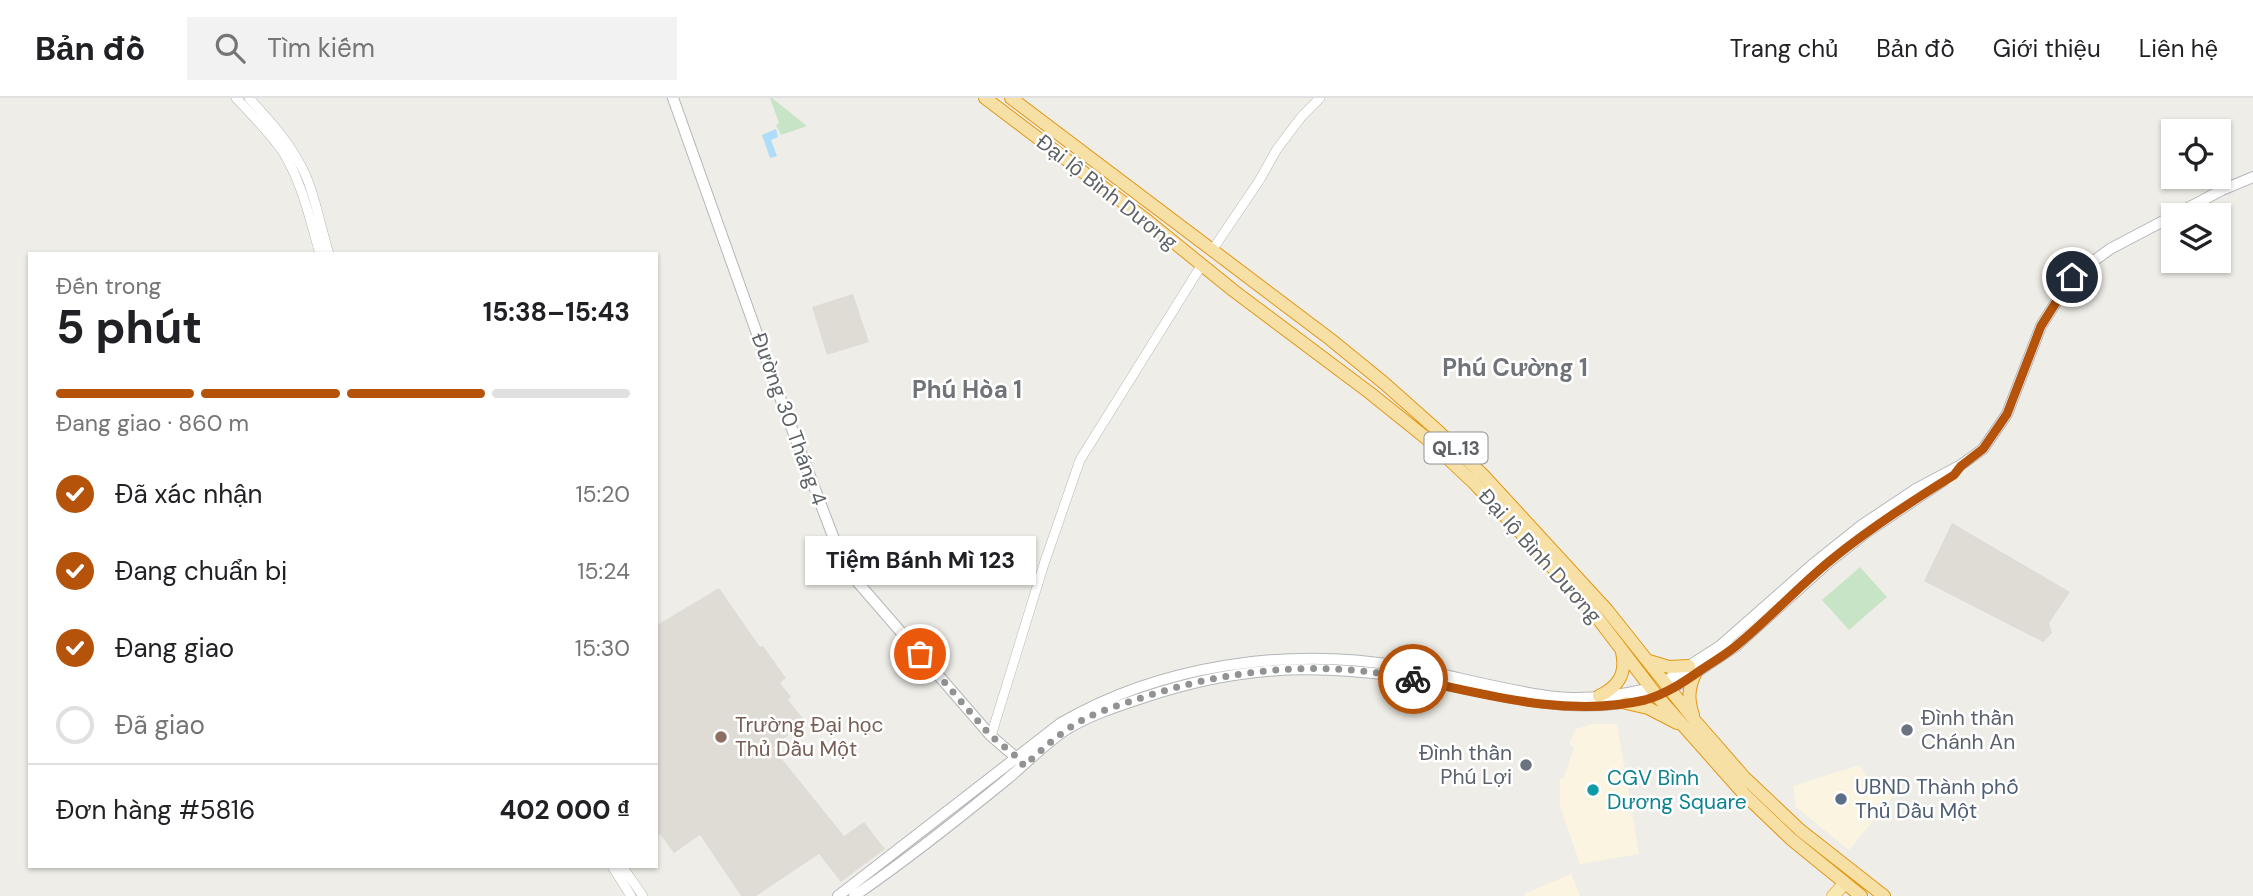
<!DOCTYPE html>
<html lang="vi">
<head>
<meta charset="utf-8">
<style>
	:root { --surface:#fff; --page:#f2f2f2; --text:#202124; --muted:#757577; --line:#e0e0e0; --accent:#b45309 }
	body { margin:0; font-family:"DM Sans",sans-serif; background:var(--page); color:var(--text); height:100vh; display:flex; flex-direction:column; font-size:26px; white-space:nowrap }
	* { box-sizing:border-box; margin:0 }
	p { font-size:23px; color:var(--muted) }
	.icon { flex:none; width:38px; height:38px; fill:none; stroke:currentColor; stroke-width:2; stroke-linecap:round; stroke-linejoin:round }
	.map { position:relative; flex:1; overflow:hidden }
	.side { position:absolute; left:28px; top:154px; width:630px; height:616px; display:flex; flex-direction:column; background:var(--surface); border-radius:0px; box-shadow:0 2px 5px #0004 }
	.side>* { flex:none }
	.tools { position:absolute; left:2161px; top:21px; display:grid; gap:14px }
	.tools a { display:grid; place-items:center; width:70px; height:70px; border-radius:0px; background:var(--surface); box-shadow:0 2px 5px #0004; font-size:35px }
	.pin { position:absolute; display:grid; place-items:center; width:60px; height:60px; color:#fff; margin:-30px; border:4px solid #fff; border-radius:50%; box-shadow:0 2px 7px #0007 }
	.courier { position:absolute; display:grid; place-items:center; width:70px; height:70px; margin:-35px; border:5px solid #b45309; border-radius:50%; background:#fff; color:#222; box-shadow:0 2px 9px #0007 }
	.bubble { position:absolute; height:49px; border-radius:0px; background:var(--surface); box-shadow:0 2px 5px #0004; font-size:23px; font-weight:700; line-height:49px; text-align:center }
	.summary em { font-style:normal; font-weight:700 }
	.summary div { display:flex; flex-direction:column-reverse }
	.summary { display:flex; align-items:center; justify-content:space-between; height:119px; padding:0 28px }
	h1 { font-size:46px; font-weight:700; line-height:52px }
	.bar { display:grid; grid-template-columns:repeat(4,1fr); gap:10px 7px; align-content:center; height:84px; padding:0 28px }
	.bar i { height:9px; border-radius:5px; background:var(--line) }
	.bar .current { background:var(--accent) }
	.bar p { grid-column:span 4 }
	.line { display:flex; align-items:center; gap:18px; padding:0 28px; border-top:2px solid var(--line) }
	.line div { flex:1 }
	ol { padding:0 28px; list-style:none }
	li { display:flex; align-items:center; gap:21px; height:77px }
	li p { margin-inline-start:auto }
	li .icon { padding:7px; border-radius:50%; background:var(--accent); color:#fff; stroke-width:4 }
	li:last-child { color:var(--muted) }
	li i { width:38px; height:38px; border:4px solid var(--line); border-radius:50% }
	header { display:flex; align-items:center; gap:42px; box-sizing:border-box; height:98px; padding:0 35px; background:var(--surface); border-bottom:2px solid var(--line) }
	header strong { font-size:33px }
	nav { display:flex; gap:38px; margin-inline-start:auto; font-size:24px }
	.search { width:490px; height:63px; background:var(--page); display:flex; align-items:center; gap:18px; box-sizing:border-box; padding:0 24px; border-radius:0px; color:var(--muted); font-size:26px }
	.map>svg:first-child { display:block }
	.commercial { fill:#fbf4e0 }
	.education { fill:#dfdcd5 }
	.green { fill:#c8e4c6 }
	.water { fill:#afdcf8 }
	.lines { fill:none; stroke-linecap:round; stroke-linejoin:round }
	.tertiary-casing { stroke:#b4b7ba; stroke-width:10 }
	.secondary-casing { stroke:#b3b6ba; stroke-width:12 }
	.primary-casing { stroke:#e6bd6a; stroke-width:14 }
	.trunk-casing { stroke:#e29714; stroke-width:14 }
	.tertiary { stroke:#fff; stroke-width:9 }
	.secondary { stroke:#fff; stroke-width:10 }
	.primary { stroke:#f8e9b3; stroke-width:12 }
	.trunk { stroke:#f6e0a6; stroke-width:12 }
	.done { stroke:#919393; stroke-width:7; stroke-dasharray:0 12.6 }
	.route { stroke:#b45309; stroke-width:9 }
	.worship-dot { fill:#6b7280; stroke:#fff; stroke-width:2.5 }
	.education-dot { fill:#8d6e63; stroke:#fff; stroke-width:2.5 }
	.culture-dot { fill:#0f9aa8; stroke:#fff; stroke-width:2.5 }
	.service-dot { fill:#5c6f8a; stroke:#fff; stroke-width:2.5 }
	.labels { text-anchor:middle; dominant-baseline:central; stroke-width:5; stroke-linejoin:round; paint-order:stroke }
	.shield { fill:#fff; stroke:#8e9194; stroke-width:2 }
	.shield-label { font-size:19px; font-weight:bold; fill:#5e6266 }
	.street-label { font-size:21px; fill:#5e6266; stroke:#fff }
	.worship-label { font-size:21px; fill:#5b616d; stroke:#fff; text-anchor:start }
	.education-label { font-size:21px; fill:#785e54; stroke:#fff; text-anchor:start }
	.culture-label { font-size:21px; fill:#0d838f; stroke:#fff; text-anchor:start }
	.service-label { font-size:21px; fill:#4e5e75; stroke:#fff; text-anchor:start }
	.quarter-label { font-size:24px; font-weight:bold; fill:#707478; stroke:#fff }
</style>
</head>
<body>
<header>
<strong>Bản đồ</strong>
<div class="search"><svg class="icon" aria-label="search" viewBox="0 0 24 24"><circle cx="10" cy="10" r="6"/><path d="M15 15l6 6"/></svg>Tìm kiếm</div>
<nav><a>Trang chủ</a><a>Bản đồ</a><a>Giới thiệu</a><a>Liên hệ</a></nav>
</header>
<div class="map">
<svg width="2253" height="798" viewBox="0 0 2253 798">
	<rect width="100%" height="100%" fill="#efede7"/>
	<!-- commercial -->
	<path class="commercial" d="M1592,626H1617L1639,756L1580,766L1560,708V681L1564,680L1574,649L1569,646L1576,631Z
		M1859,667L1871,686L1881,693L1893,698L1849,752L1796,709L1793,688Z
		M1571,776L1580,798H1525L1524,796Z"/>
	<!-- education -->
	<path class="education" d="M853,196L869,244L827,257L812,209Z
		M1952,425L2070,494L2049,525L2052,535L2043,544L1924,483Z
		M719,490L760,549L763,548L786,580L780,585L791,599L788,602L805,623L773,650L844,738L864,724L885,751L841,784L819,756L756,798H741L700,737L674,755L660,736L656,739V521L659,526Z"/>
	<!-- green -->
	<path class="green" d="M770,0H772L807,28L781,37L776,27L779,25Z
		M1860,469L1887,499L1849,532L1822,502Z"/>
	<!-- water -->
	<path class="water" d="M776,31L778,39L771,42L777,58L770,60L762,37Z"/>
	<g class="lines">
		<defs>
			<path id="tertiary" d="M236,0C252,17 270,35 283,54C302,84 310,122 320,156
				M249,0C271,24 293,48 306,78C316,102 321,130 329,156
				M1213,151L1259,83L1277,51L1302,18L1320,0
				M991,638L1044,466L1080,362L1201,168
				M612,768L631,798
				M622,768L643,798"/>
			<path id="secondary" d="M673,0L776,289L839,454L848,473L991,638L1019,662
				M1664,584L1720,548L1812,467L1862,427L1916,391L1961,367L1983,351L2007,316L2041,228L2072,179L2110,151L2222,92L2253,79
				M1670,592L1736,548L1830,463L1867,434L1943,383
				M838,798L1061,625C1161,567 1287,549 1400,568C1452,577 1504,593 1556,599C1587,602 1621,597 1651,590
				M854,798C907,762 957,722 1006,682C1026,666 1045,645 1067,631C1092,616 1118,608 1145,599C1232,570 1306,565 1396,578C1486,590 1565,624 1657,598"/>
			<path id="primary" d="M1833,798L1844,786"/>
			<path id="trunk" d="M985,0L1144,120L1234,193L1370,295L1426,340L1474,385L1535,450L1596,518L1657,598L1743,695L1791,741L1861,798
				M1011,0L1330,241L1384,285L1438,333L1484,378L1607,512L1696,624L1744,679L1800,732L1884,798
				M1649,563L1669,569L1689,568
				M1599,598C1618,589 1627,576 1622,554
				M1626,605L1648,610L1677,625
				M1693,617C1688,602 1688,591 1695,576"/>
		</defs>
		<!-- tertiary casing -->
		<use href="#tertiary" class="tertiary-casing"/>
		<!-- secondary casing -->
		<use href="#secondary" class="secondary-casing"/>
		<!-- primary casing -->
		<use href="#primary" class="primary-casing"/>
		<!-- trunk casing -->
		<use href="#trunk" class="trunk-casing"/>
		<!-- tertiary -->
		<use href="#tertiary" class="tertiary"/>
		<!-- secondary -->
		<use href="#secondary" class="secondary"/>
		<!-- primary -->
		<use href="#primary" class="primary"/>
		<!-- trunk -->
		<use href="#trunk" class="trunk"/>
	</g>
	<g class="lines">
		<!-- done -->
		<path class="done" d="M920,556L991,638L1017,659L1024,668C1037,656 1050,644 1065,633C1086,617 1113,609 1138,601C1227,571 1320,561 1413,581"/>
		<!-- route -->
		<path class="route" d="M1413,581C1487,597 1568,620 1645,602C1666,596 1684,584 1701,572C1713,564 1725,557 1736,548C1769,521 1798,489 1831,462C1870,430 1912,403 1954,377L1961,368L1983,351L2007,316L2041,228L2072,179"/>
	</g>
	<!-- markers -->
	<g class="worship-dot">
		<circle cx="1907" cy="632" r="7"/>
		<circle cx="1526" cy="667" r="7"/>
	</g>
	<circle class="education-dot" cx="721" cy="639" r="7"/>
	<circle class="culture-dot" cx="1593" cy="692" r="7"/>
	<circle class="service-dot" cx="1841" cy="701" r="7"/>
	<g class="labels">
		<!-- shield labels -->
		<rect class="shield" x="1424.5" y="334.5" width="63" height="31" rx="5"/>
		<g class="shield-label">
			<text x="1456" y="350">QL.13</text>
		</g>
		<!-- street labels -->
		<g class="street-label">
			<text transform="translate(1107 94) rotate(38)">Đại lộ Bình Dương</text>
			<text transform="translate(789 321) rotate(70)">Đường 30 Tháng 4</text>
			<text transform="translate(1540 458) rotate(48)">Đại lộ Bình Dương</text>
		</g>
		<!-- worship labels -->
		<g class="worship-label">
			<text x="1921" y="620">Đình thần<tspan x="1921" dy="24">Chánh An</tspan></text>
			<text x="1512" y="655" text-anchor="end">Đình thần<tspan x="1512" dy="24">Phú Lợi</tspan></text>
		</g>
		<!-- education labels -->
		<g class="education-label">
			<text x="735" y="627">Trường Đại học<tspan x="735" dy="24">Thủ Dầu Một</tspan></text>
		</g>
		<!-- culture labels -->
		<g class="culture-label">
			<text x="1607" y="680">CGV Bình<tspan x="1607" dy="24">Dương Square</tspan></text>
		</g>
		<!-- service labels -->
		<g class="service-label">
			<text x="1855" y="689">UBND Thành phố<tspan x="1855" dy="24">Thủ Dầu Một</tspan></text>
		</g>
		<!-- quarter labels -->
		<g class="quarter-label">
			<text x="1515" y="269">Phú Cường 1</text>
			<text x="967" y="291">Phú Hòa 1</text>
		</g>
	</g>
</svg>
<div class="tools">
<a><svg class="icon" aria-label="locate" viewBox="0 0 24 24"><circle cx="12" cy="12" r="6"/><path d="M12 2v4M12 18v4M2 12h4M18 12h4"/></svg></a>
<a><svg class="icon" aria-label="layers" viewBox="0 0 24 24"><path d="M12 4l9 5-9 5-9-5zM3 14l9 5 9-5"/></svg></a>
</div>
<div class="pin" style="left:920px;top:556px;background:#ea580c"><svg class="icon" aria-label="bag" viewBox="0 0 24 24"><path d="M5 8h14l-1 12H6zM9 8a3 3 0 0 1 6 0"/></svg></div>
<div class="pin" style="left:2072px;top:179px;background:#1f2937"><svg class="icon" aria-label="home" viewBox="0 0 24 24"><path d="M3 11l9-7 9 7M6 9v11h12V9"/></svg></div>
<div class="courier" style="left:1413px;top:581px"><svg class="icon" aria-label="bike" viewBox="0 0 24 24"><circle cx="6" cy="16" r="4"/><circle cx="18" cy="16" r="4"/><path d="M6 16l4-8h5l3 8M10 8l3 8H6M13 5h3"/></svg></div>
<div class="bubble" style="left:805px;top:438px;width:231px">Tiệm Bánh Mì 123</div>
<section class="side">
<div class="summary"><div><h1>5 phút</h1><p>Đến trong</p></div><em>15:38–15:43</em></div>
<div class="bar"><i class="current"></i><i class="current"></i><i class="current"></i><i></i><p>Đang giao · 860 m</p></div>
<ol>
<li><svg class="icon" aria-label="check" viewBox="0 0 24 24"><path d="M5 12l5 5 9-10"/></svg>Đã xác nhận<p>15:20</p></li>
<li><svg class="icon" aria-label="check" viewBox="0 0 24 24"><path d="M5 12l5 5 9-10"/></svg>Đang chuẩn bị<p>15:24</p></li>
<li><svg class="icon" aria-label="check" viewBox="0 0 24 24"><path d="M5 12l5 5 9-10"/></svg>Đang giao<p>15:30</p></li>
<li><i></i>Đã giao</li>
</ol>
<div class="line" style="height:91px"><div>Đơn hàng #5816</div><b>402 000 ₫</b></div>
</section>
</div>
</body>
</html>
